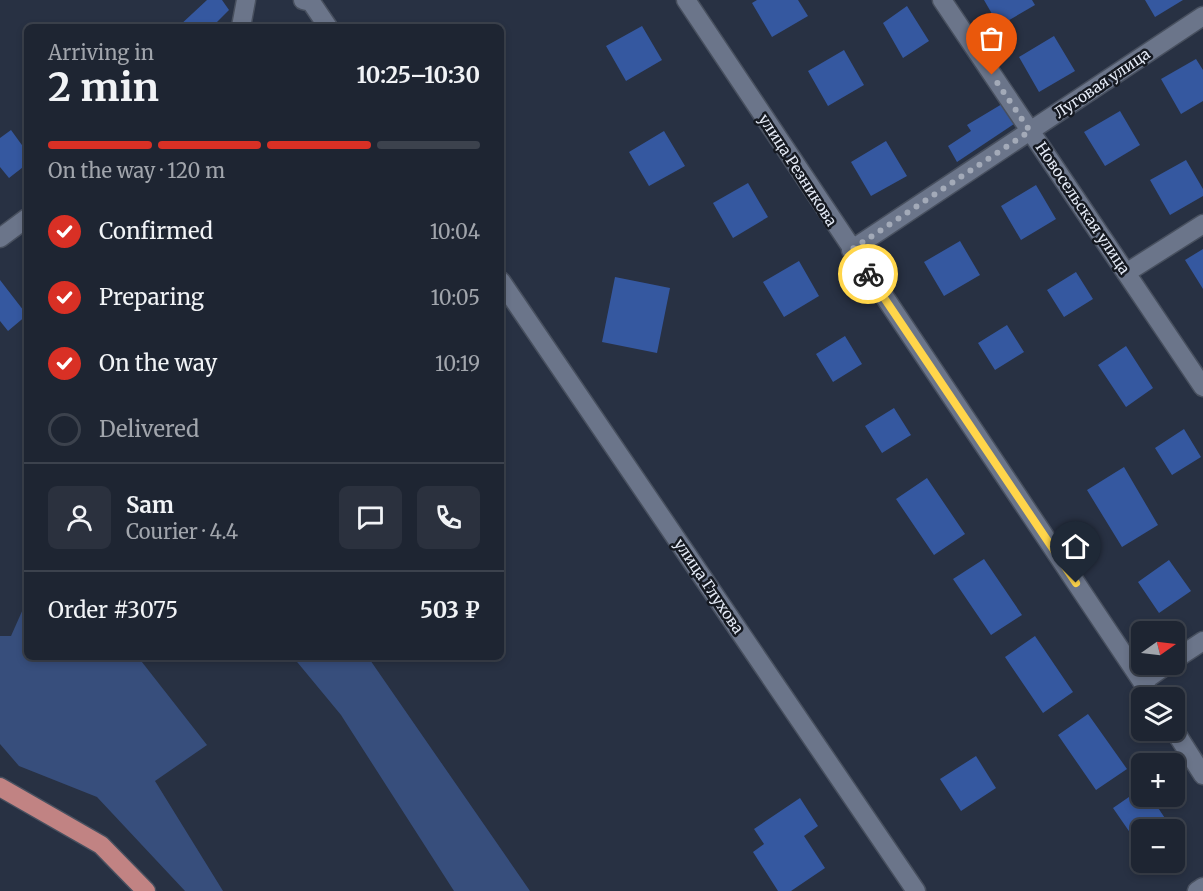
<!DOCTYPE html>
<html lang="en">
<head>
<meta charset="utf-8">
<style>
	:root { --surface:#1e2532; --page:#2b313e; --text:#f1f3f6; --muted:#a1a5ac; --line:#3c424d; --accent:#d93025 }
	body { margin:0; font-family:Merriweather,serif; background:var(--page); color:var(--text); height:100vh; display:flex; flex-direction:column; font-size:22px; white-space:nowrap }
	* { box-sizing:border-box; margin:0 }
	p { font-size:20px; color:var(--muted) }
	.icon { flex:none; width:33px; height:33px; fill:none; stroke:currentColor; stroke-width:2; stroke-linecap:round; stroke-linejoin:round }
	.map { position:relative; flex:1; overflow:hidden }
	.details { position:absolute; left:24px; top:24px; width:480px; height:636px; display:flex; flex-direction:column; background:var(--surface); border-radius:9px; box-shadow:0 3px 9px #0003,0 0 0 2px var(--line) }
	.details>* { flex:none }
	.needle { width:39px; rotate:76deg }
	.fabs { position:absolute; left:1131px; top:621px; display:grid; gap:12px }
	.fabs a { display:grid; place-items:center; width:54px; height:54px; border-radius:9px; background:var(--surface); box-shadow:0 3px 9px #0003,0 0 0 2px var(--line); font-size:30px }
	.pin { position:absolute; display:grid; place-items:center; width:51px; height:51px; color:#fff; margin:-62px -26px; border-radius:50% 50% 50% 0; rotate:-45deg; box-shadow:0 0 6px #0007 }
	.pin .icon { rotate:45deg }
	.courier { position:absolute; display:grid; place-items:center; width:60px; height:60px; margin:-30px; border:4px solid #ffd54a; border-radius:50%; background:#fff; color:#222; box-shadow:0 2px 8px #0007 }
	.summary em { font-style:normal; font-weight:700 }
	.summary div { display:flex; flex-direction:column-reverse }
	.summary { display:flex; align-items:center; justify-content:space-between; height:102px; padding:0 24px }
	h1 { font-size:39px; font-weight:700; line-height:45px }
	.bar { display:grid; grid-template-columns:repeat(4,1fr); gap:9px 6px; align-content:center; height:72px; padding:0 24px }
	.bar i { height:8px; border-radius:4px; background:var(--line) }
	.bar .on { background:var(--accent) }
	.bar p { grid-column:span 4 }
	.line { display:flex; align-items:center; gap:15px; padding:0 24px; border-top:2px solid var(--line) }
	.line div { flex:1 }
	.round { display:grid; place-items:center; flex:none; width:63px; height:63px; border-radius:9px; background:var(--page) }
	ol { padding:0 24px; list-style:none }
	li { display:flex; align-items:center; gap:18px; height:66px }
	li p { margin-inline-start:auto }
	li .icon { padding:6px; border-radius:50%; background:var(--accent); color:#fff; stroke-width:4 }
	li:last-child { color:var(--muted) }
	li i { width:33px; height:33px; border:3px solid var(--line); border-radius:50% }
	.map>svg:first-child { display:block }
	.green { fill:#374e7c }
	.building { fill:#3558a0 }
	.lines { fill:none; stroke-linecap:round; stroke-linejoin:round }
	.minor-casing { stroke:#48505f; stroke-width:21 }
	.major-casing { stroke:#48505f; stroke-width:21 }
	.minor { stroke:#6b758a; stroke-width:18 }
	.major { stroke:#c18383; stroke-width:18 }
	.done { stroke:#a3aab8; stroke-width:6; stroke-dasharray:0 10.8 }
	.route { stroke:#ffd54a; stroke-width:8 }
	.labels { text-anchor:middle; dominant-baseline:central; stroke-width:5; stroke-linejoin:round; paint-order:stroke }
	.street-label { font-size:15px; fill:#e5ebf7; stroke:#151921 }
</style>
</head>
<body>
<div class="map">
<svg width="1203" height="891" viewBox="0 0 1203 891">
	<rect width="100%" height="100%" fill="#283143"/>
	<!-- green -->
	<path class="green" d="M27,600V657H138L207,745L155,781L223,891H185L97,797L19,766L0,744V636H11Z
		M293,657H368L530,891H454L341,715Z"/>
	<!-- building -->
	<path class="building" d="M207,0H222L229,10L212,27H178Z
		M757,0H798L808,16L772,37L752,3Z
		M984,0H1032L1035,5L999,26Z
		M1145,0H1183L1155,17Z
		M907,6L929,41L903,58L883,23Z
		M642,26L662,60L626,81L606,46Z
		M1054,36L1075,71L1039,92L1019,57Z
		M844,50L864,85L828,106L808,71Z
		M1196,59L1203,70V101L1181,114L1161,79Z
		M1002,104L1014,124L957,162L948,146L971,131L967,125Z
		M1120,111L1140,145L1105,166L1084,132Z
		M11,130L27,152V164L9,178L0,167V138Z
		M664,131L685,166L649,186L629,152Z
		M886,141L907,176L871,196L851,162Z
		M1186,160L1203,189V196L1170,215L1150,180Z
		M748,183L768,217L733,238L713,203Z
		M1036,185L1056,219L1021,240L1001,206Z
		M960,241L980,275L944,296L924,262Z
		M1203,249V289L1185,260Z
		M799,261L819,296L784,317L763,282Z
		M1076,272L1093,299L1064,317L1047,290Z
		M615,277L670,288L657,353L602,342Z
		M0,280L27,315L8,331L0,321Z
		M1007,325L1024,352L995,370L978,343Z
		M845,336L862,364L833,382L816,354Z
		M1126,346L1153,388L1126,407L1098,365Z
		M894,408L911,435L882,453L865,426Z
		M1184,429L1201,457L1172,475L1155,448Z
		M1124,467L1158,525L1122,547L1087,490Z
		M927,478L965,534L934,555L896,499Z
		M984,559L1022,615L991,635L953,579Z
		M1169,560L1191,591L1159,613L1138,582Z
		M1035,636L1073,692L1043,713L1005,657Z
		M1088,714L1127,769L1096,790L1058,735Z
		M976,756L996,788L961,811L940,779Z
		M1142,788V796H1150L1173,830H1142V850L1113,808Z
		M800,798L818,826L804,836L825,868L791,891H778L753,852L764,844L754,829Z"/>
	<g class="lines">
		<defs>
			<path id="minor" d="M303,0L311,2L328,27
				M686,0L1153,698
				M942,0L1203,387
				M241,27L246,0
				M0,238L27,218
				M851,250L1203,16
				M1126,273L1203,224
				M501,281L916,891
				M1174,660L1203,641
				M1142,682L1168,664
				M1174,730L1203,775
				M1197,891L1203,887"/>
			<path id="major" d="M0,787L101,845L146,891"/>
		</defs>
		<!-- minor casing -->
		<use href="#minor" class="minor-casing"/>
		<!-- major casing -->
		<use href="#major" class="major-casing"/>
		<!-- minor -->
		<use href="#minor" class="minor"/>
		<!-- major -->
		<use href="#major" class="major"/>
	</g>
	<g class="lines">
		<!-- done -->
		<path class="done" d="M868,274L851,250L1030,131L992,75"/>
		<!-- route -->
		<path class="route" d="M868,274L1076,583"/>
	</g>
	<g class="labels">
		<!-- street labels -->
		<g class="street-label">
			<text transform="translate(1102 83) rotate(-34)">Луговая улица</text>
			<text transform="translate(798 170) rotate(57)">улица Резникова</text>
			<text transform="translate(1083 208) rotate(56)">Новосельская улица</text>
			<text transform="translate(709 586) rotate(56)">улица Глухова</text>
		</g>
	</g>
</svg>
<div class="fabs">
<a><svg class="needle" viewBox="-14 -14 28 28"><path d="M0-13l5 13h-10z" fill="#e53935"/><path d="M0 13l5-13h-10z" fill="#a1a5ac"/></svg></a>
<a><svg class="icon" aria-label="layers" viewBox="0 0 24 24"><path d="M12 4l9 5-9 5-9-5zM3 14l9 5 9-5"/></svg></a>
<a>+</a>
<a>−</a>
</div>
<div class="pin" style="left:992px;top:75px;background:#ea580c"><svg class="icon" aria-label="bag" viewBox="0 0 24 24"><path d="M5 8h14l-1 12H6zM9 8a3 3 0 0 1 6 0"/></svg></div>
<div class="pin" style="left:1076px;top:583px;background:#1f2937"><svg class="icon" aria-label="home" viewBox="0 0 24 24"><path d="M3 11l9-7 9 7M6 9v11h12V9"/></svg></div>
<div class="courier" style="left:868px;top:274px"><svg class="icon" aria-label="bike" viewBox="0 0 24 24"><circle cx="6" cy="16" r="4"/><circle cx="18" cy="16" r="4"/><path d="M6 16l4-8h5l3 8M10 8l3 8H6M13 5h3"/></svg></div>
<section class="details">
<div class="summary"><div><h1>2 min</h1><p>Arriving in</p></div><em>10:25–10:30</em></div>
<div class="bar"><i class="on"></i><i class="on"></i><i class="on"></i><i></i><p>On the way · 120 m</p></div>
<ol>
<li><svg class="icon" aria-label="check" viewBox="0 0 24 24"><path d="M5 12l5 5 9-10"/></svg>Confirmed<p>10:04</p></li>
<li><svg class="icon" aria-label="check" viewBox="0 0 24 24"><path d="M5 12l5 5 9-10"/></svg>Preparing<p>10:05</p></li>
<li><svg class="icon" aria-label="check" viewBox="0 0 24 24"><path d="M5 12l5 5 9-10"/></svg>On the way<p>10:19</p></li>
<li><i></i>Delivered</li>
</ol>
<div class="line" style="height:108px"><a class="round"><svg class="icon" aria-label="person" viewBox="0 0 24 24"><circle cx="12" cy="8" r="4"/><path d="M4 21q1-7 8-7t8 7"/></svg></a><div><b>Sam</b><p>Courier · 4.4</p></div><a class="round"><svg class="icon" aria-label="chat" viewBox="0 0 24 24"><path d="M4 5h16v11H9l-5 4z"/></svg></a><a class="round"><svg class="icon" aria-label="phone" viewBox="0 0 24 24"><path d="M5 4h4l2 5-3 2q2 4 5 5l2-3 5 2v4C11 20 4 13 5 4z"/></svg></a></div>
<div class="line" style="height:78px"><div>Order #3075</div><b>503 ₽</b></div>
</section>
</div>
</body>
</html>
